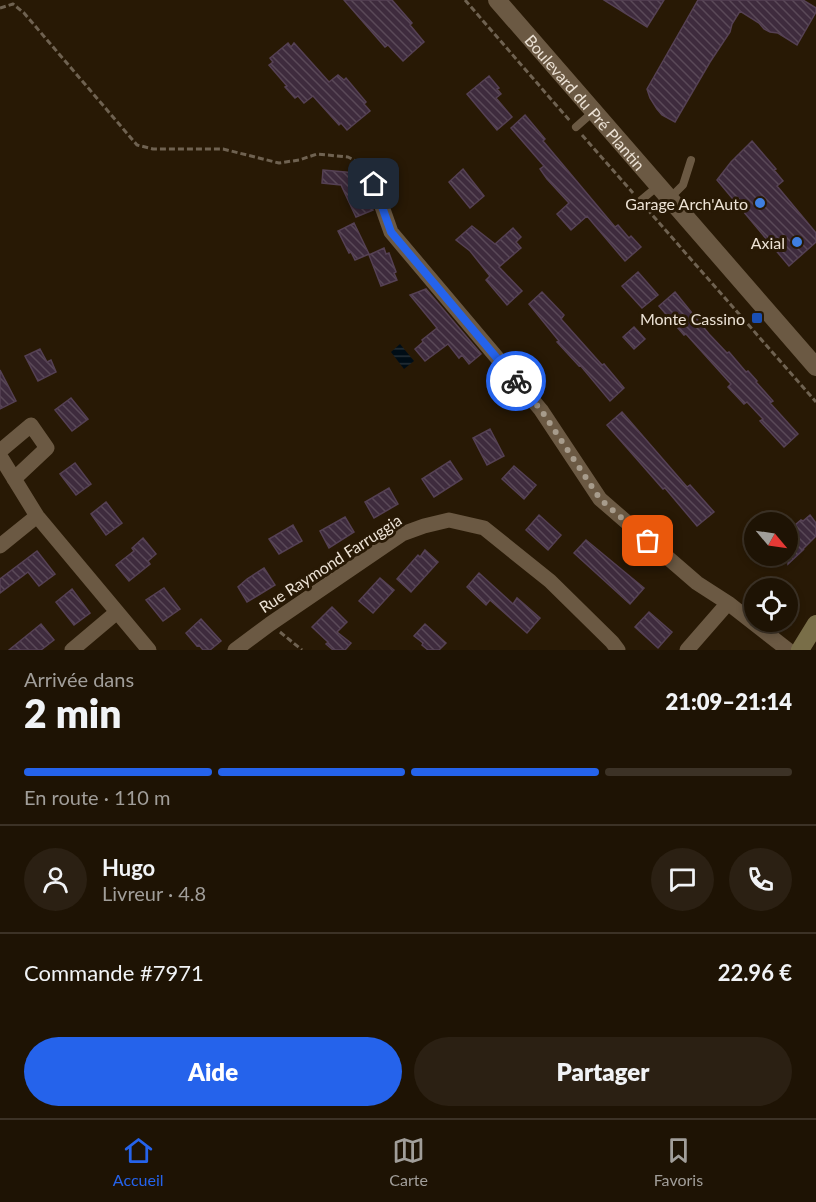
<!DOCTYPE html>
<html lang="fr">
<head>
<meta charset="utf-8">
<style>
	:root { --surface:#1e1304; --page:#2b2013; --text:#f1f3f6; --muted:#a19e9a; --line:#3c3226; --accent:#2563eb }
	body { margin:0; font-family:Lato,sans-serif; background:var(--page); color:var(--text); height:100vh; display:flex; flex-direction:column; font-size:22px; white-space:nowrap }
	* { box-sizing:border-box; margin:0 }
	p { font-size:20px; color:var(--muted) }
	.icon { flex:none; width:33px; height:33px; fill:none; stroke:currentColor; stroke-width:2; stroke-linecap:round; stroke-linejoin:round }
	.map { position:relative; height:650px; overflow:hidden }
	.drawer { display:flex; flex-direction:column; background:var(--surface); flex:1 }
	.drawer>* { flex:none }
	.needle { width:39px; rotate:119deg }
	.tools { position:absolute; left:744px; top:512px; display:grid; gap:12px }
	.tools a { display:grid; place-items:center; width:54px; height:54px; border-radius:50%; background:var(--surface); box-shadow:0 3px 9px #0003,0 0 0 2px var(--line); font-size:30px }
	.pin { position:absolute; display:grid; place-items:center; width:51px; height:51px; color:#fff; margin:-26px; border-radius:12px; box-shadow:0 3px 9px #0006 }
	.courier { position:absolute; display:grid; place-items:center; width:60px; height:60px; margin:-30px; border:4px solid #2563eb; border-radius:50%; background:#fff; color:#222; box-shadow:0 2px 8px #0007 }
	.headline em { font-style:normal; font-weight:800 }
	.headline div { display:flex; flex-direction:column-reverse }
	.headline { display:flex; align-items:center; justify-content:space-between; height:102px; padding:0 24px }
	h1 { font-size:39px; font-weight:800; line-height:45px }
	.bar { display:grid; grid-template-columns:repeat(4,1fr); gap:9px 6px; align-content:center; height:72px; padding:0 24px }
	.bar i { height:8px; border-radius:4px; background:var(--line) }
	.bar .current { background:var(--accent) }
	.bar p { grid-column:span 4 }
	.line { display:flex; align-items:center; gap:15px; padding:0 24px; border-top:2px solid var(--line) }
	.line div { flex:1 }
	.round { display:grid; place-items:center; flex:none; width:63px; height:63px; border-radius:32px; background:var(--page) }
	.primary-button { display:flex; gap:12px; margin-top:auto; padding:12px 24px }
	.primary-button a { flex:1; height:69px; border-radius:36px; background:var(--accent); color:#fff; font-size:24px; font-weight:800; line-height:69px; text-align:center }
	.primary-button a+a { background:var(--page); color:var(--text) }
	.menu { display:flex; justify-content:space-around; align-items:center; height:84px; border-top:2px solid var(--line); background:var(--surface); font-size:16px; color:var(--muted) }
	.menu a { display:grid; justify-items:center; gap:3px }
	.menu .current { color:var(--accent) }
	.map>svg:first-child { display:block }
	.water { fill:url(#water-rules) }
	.building { fill:url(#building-back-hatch); stroke:#554154; stroke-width:1.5 }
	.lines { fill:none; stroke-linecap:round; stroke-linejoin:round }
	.path { stroke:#6f6251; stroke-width:3; stroke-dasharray:6 3; stroke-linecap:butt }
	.service { stroke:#6b5943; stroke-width:8 }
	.minor { stroke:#6b5943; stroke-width:15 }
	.tertiary { stroke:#6b5943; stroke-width:18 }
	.secondary { stroke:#796e48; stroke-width:18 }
	.done { stroke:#a79c8c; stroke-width:6; stroke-dasharray:0 10.8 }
	.route { stroke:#2563eb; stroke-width:8 }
	.shop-dot { fill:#3f7fe0; stroke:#281905; stroke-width:2 }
	.transit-dot { fill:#1a4fb4; stroke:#281905; stroke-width:2 }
	.labels { text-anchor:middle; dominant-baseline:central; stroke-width:6; stroke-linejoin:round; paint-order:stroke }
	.street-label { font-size:16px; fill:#ece2d5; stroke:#281905 }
	.poi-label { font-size:16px; fill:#ece2d5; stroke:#281905; text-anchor:end }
</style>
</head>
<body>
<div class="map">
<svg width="816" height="650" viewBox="0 0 816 650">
	<defs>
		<pattern id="water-rules" width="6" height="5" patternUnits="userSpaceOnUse" patternTransform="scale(1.5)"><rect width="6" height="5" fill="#000d16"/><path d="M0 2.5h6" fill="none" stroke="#253037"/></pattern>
		<pattern id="building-back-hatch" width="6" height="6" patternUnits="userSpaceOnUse" patternTransform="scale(1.5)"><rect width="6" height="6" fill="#3e2b3d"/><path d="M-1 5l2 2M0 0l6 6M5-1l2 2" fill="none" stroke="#5a4958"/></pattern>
	</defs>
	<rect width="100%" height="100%" fill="#281905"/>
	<!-- water -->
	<path class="water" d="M400,344L414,361L404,369L391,352Z"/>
	<!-- building -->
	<path class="building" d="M344,0H392L412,23L410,25L424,42L403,61L388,45L385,47Z
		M604,0H664L647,27Z
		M698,0H803L816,8V12L797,45L778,33L770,32L764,29L759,23L740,11L732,24L730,32L710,62L675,122L662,115L657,109L650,98L647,89Z
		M288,43L291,47L294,43L329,82L338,75L344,80L346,78L366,102L364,104L370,111L347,130L341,123L339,125L313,96L304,103L298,96L295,98L285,87L287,86L269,65L273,62L270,58Z
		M489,76L499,88L497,89L501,94L496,98L512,117L497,130L467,94Z
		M525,115L545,139L543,141L615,227L618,225L629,238L631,236L641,247L625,261L587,216L571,230L557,214L569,203L547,179L540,169L544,166L511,128Z
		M752,141L776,169L774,170L783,181L777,186L816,233V242L789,266L717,180L731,162Z
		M463,169L484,196L470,208L449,182Z
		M323,170L356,173L354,194L365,189L373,210L356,217L341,185L322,183Z
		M354,223L369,254L355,260L351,252L349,253L338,231Z
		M472,226L495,244L513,228L521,237L516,242L521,248L499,267L522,291L507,305L486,280L490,276L470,251L456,240Z
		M384,248L386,254L389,253L396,272L394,273L397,280L381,286L369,255Z
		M638,272L658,295L642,308L622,286Z
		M426,289L481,354L469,364L462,355L459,358L448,344L425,361L415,349L423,342L422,340L437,328L410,295Z
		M542,292L564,315L561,319L602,365L604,364L624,388L610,401L580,365L579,366L557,342L559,341L529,304Z
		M675,292L709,334L727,353L729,352L746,372L748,371L757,381L756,382L773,401L770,403L798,434L784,447L760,421L763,419L747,402L744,404L728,387L731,384L686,334L684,335L659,306Z
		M634,327L645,339L634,349L623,337Z
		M40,349L47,362L51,360L56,372L38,381L25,356Z
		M0,370L16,401L0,409Z
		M502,378L510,389L497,399L489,390L495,386L493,384Z
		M71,398L88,419L72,431L55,410Z
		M622,412L687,487L690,485L714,512L697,526L665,488L663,489L607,425Z
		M490,429L504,456L487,465L473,438Z
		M450,461L462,479L434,497L422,479Z
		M75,463L91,484L76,495L60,474Z
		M514,466L536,485L524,499L502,479Z
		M389,488L398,504L374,518L365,502Z
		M106,502L122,523L106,535L91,514Z
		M539,515L561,535L548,550L526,530Z
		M810,515L816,523V536L802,550H803L788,564V531L801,520L803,521Z
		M345,517L354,532L329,548L320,531Z
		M293,525L302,541L279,554L269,539Z
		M143,538L156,554L148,561L150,564L129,581L116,565L134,551L132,548Z
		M586,540L644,588L630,604L574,553Z
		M425,550L438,562L411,592L397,579L418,555L420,557Z
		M37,551L55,574L39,586L28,572L0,593V579Z
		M264,568L275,585L247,602L238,587L247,579Z
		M479,573L513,604L517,598L540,618L527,633L490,600L486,605L467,587Z
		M380,578L394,590L373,613L359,601Z
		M164,588L180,609L163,621L146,600Z
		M72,589L90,613L74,625L56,602Z
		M332,607L347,622L337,632L351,643L345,650H333L326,644L328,642L312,627Z
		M649,612L672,632L658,648L635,627Z
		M201,619L221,641L210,650H203L199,645L197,646L186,633Z
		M41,624L54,640L41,650H9Z
		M425,624L446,643L439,650H428L422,645L423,643L414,636Z"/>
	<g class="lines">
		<!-- path -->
		<path class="path" d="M465,0L570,121
			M0,8L13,4L24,13L137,145L153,149H223L279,163L299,160L317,154L348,157L368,167L370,171
			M582,135L633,193
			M647,209L816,402
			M280,632L302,650"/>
		<!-- service -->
		<path class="service" d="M576,127L593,112
			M669,199L683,185L691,160
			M640,201L658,186"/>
		<!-- minor -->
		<path class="minor" d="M374,184L391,232L541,410L600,499L697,583L728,603L788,650
			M0,451L31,425L47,448L14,479
			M0,456L37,516L149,650
			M0,546L37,516
			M72,650L117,612
			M235,650L270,624L402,534L424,526L449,520L484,528L550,581L612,642L618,650
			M687,650L728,603"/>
		<!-- tertiary -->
		<path class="tertiary" id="s1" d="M497,0L816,367"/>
		<!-- secondary -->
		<path class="secondary" d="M800,650L816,624"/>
	</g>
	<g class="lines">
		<!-- done -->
		<path class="done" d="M516,381L541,410L600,499L648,541"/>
		<!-- route -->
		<path class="route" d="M374,184L391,232L516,381"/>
	</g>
	<!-- markers -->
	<g class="shop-dot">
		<circle cx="760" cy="203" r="6"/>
		<circle cx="797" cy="242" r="6"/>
	</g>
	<rect class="transit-dot" x="751" y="312" width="12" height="12" rx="3"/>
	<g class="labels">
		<!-- street labels -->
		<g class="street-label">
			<text stroke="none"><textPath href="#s1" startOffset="135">Boulevard du Pré Plantin</textPath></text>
			<text transform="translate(330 563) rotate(-33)">Rue Raymond Farruggia</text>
		</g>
		<!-- poi labels -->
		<g class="poi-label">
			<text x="748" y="203">Garage Arch'Auto</text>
			<text x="785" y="242">Axial</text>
			<text x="745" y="318">Monte Cassino</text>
		</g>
	</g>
</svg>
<div class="tools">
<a><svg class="needle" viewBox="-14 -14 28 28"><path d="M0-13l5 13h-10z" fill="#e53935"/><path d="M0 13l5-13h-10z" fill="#a19e9a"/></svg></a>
<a><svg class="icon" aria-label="locate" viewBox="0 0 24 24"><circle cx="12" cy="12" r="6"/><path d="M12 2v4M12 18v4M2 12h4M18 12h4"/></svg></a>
</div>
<div class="pin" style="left:648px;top:541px;background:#ea580c"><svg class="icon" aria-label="bag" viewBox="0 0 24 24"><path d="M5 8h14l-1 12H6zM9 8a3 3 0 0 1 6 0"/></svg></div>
<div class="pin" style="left:374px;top:184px;background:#1f2937"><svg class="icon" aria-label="home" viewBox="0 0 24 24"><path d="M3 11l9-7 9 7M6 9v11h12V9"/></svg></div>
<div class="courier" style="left:516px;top:381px"><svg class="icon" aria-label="bike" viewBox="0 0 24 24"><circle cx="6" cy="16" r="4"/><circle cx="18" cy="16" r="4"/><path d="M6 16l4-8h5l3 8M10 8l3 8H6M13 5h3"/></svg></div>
</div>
<section class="drawer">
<div class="headline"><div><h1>2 min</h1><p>Arrivée dans</p></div><em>21:09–21:14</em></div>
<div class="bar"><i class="current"></i><i class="current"></i><i class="current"></i><i></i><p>En route · 110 m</p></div>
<div class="line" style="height:108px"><a class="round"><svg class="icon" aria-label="person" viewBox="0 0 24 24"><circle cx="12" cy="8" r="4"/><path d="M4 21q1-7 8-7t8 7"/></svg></a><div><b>Hugo</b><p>Livreur · 4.8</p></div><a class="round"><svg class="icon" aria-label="chat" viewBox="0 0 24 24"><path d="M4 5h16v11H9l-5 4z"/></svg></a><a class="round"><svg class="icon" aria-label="phone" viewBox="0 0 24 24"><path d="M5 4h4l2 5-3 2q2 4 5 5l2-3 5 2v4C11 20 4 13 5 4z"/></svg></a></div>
<div class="line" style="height:78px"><div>Commande #7971</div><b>22.96 €</b></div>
<div class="primary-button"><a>Aide</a><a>Partager</a></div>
</section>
<nav class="menu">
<a class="current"><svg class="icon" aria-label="home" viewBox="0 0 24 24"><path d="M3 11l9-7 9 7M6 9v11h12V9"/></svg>Accueil</a>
<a><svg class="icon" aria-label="map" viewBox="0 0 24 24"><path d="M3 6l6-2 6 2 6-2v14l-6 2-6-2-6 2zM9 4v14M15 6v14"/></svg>Carte</a>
<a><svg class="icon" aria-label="saved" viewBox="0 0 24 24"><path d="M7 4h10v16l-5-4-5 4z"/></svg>Favoris</a>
</nav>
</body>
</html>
